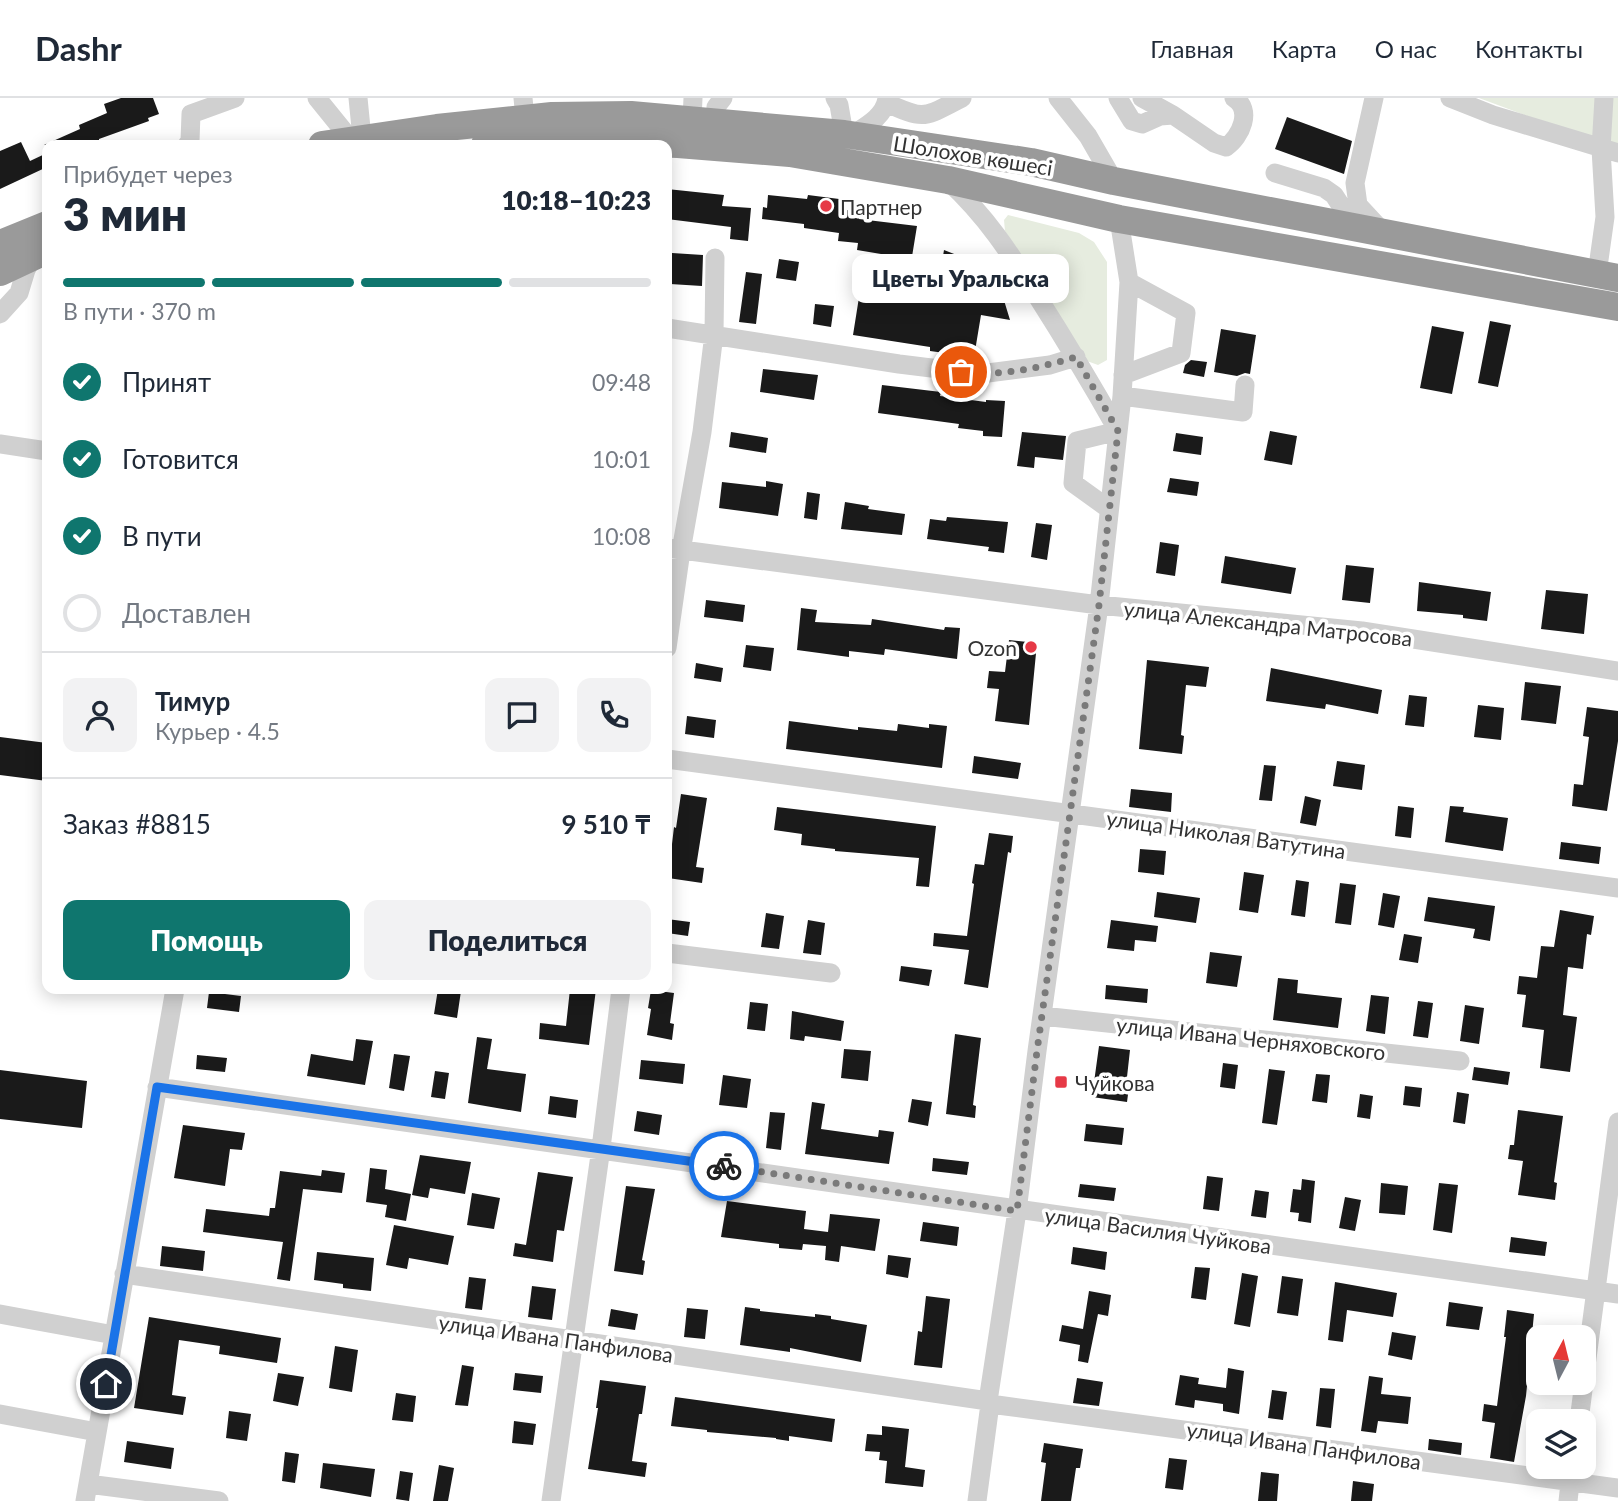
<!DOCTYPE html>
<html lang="ru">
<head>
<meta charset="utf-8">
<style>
	:root { --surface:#fff; --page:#f2f2f3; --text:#1f2937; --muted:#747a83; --line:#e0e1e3; --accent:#0f766e }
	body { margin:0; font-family:Lato,sans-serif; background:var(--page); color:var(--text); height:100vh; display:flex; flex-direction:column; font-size:26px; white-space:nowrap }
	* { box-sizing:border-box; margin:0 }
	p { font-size:23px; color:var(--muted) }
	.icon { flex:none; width:38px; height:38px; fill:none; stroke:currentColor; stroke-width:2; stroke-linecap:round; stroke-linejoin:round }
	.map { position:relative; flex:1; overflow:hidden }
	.side { position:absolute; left:42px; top:42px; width:630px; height:854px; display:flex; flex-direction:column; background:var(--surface); border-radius:14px; box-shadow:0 4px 18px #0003 }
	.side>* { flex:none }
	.needle { width:46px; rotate:7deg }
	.buttons { position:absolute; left:1526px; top:1227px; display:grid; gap:14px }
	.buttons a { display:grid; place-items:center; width:70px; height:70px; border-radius:14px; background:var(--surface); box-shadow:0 4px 18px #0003; font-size:35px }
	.pin { position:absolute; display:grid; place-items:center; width:60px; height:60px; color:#fff; margin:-30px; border:4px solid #fff; border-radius:50%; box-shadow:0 2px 7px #0007 }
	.courier { position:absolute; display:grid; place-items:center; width:70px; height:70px; margin:-35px; border:5px solid #1a73e8; border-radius:50%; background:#fff; color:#222; box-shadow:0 2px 9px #0007 }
	.bubble { position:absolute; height:49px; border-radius:14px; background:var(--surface); box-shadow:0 4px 18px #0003; font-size:23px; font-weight:800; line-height:49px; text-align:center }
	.summary em { font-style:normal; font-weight:800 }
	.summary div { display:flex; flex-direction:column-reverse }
	.summary { display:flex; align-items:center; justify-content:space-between; height:119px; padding:0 21px }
	h1 { font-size:46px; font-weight:800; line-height:52px }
	.bar { display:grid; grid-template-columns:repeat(4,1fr); gap:10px 7px; align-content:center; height:84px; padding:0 21px }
	.bar i { height:9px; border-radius:5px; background:var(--line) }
	.bar .active { background:var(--accent) }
	.bar p { grid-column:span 4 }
	.line { display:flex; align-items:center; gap:18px; padding:0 21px; border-top:2px solid var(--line) }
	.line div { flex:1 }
	.round { display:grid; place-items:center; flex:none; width:74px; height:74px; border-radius:14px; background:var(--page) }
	ol { padding:0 21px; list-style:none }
	li { display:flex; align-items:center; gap:21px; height:77px }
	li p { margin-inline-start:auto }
	li .icon { padding:7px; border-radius:50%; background:var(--accent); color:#fff; stroke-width:4 }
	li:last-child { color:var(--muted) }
	li i { width:38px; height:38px; border:4px solid var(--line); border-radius:50% }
	.cta { display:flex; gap:14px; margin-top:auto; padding:14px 21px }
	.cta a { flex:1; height:80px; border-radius:14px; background:var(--accent); color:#fff; font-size:28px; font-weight:800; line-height:80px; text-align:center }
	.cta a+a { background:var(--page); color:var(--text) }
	header { display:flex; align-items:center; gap:42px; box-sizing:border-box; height:98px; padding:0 35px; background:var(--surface); border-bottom:2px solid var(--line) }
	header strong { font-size:33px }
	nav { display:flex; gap:38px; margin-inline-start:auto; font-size:24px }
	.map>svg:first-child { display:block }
	.green { fill:#e6ecdf }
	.building { fill:#1a1a1a }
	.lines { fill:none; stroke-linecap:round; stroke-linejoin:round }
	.minor { stroke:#d0d0d0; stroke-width:19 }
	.highway { stroke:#9a9a9a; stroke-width:28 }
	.done { stroke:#7a7a7a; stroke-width:7; stroke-dasharray:0 12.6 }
	.route { stroke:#1a73e8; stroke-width:9 }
	.poi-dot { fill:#e63946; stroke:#fff; stroke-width:2.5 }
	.labels { text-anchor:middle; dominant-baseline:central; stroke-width:7; stroke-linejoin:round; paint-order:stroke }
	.street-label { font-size:21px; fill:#333; stroke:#fff }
	.poi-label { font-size:21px; fill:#333; stroke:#fff; text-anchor:start }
</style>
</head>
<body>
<header>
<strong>Dashr</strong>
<nav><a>Главная</a><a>Карта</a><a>О нас</a><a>Контакты</a></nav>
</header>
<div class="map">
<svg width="1618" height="1403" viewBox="0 0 1618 1403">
	<rect width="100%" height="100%" fill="#fff"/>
	<!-- green -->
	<path class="green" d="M1479,0H1618V52Z
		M1008,117L1079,135L1094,144L1107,164V262L1098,267L1087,263L1005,133L1004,122Z"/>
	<!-- building -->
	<path class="building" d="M121,0H153L159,16L148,20L149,23L99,41V43L90,47H44L80,31L79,27L107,15L104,6Z
		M1287,19L1352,43L1344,76L1275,51Z
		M21,44L30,63L47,55V69L0,91V53Z
		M667,91L724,97L722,108L751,110L748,143L730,141L731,129L667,121Z
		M768,97L807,101L808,97L847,102L846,112L860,113L859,121L917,128L909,177L890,174L893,158L857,152L858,145L838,143L839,135L804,130V126L762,121L763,109L767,110Z
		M944,152L977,165L989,176L1003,199L1010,222L981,217L974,259L930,253V249L853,237L860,193L904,200L906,191L937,195Z
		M672,155L703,157L702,188L670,186Z
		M779,161L799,164L796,183L776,180Z
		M746,174L762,176L756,226L739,224Z
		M815,206L834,208L831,229L813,226Z
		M1490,223L1511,227L1498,289L1478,285Z
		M1432,228L1464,234L1452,296L1420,290Z
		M1221,231L1256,237L1250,276L1245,275L1237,278L1214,274Z
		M1191,262L1207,264L1204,279L1183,275L1185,267Z
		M763,271L818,277L814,302L760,294Z
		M882,287L941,294L940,298L986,304V302L1005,303L1002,339L983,338V333L958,330L959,326L878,315Z
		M1270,333L1297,338L1292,367L1264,362Z
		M731,334L768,340L766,355L729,349Z
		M1022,334L1066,338L1063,362L1035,359L1034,370L1017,368Z
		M1176,335L1203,339L1201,357L1173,353Z
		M1170,380L1199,384L1197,398L1167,394Z
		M766,383L783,386L778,418L719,410L722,384L766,389Z
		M807,394L820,396L817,422L804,420Z
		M845,404L869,408L868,411L905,416L902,437L841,431Z
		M947,419L1008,424L1004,455L988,453L989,449L927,441L930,421L946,423Z
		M1036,425L1052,427L1047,462L1031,459Z
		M1160,444L1179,447L1175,478L1156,475Z
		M1225,458L1296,470L1291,496L1221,485Z
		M1346,467L1374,470L1370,505L1342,502Z
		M1419,484L1491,494L1487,523L1463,520V517L1417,513Z
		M1546,492L1588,496L1584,536L1541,531Z
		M706,502L745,507L743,524L704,519Z
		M801,510L817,512L815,524L871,527L872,521L944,532L945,529L960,530L957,561L885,551L884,557L849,553V559L797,552Z
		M1009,542L1037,545L1029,627L995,623L999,591L987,590L989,573L1005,574Z
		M746,547L774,550L771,573L743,569Z
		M1147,562L1209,569L1206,589L1186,587L1181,637L1184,638L1182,656L1139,651Z
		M696,565L723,570L721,584L694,580Z
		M1271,570L1382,592L1378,616L1326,606L1325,611L1266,603Z
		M1525,584L1561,588L1556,626L1521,622Z
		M1409,597L1427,599L1424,629L1405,627Z
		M1478,607L1504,610L1501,642L1474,639Z
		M1587,609L1618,613V643L1607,713L1572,708L1574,686L1583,687L1589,639L1583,638Z
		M687,618L716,622L714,640L685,636Z
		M789,623L858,632V629L897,633L898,626L929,630V626L947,628L942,670L786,651Z
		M0,639L47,645V683L0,677Z
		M974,658L1021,665L1018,681L972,675Z
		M1337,663L1365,667L1362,692L1333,688Z
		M1264,667L1276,668L1272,703L1259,702Z
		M1131,691L1172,695L1171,714L1129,709Z
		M681,696L707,700L696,769L704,770L702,785L668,780L674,729L676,730Z
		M1305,698L1321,702L1316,728L1300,725Z
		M1398,708L1414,710L1411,740L1395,738Z
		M1450,708L1464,709L1463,714L1508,720L1503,753L1445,744Z
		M777,709L936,728L929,789L916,788L919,760L835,753V751L801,747L802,736L774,732Z
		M989,735L1013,738L1011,755L1008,754L988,890L964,886L969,852L933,848L934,835L967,838L974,786L972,785L975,766L984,767Z
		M1561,744L1601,749L1599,766L1559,761Z
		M1140,751L1166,753L1164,777L1138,774Z
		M1244,774L1264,777L1258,815L1239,812Z
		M1296,782L1309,784L1305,819L1291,817Z
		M1340,785L1356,787L1351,827L1335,825Z
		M1157,794L1200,800L1196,825L1154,819Z
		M1383,795L1400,798L1394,830L1378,827Z
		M1428,799L1495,808L1490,843L1473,840L1475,831L1424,823Z
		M1560,812L1594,818L1591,837L1587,836L1583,871L1568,869L1563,917L1577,919L1570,974L1540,970L1544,932L1522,929L1526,897L1517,896L1519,878L1537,880L1541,848L1554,849Z
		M766,815L784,818L779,851L761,849Z
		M667,821L690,824L688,838L667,835Z
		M808,822L825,825L821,857L803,855Z
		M1111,822L1158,828L1156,844L1135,842L1134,853L1107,850Z
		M1404,836L1422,839L1418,865L1399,862Z
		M1210,854L1242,858L1237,889L1206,885Z
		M901,868L932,872L929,888L899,883Z
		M1278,880L1298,882L1297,895L1342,900L1338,930L1273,922Z
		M1106,887L1148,891L1147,905L1105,901Z
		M438,891L461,893L457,920L434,916Z
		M570,891H596L589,947L539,941L540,925L566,928Z
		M651,892L674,895L670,925L674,926L672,942L647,937L651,911L648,910Z
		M209,894L241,898L239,914L207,910Z
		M1371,897L1389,899L1385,936L1366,933Z
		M1418,903L1433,905L1428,940L1413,938Z
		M750,904L768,906L765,933L747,931Z
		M1465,907L1484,910L1479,946L1460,943Z
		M792,913L844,923L841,943L805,938L804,943L790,941Z
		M955,936L981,940L973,1007L976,1008L975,1020L946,1016Z
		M477,939L492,941L487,971L526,976L521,1014L468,1005Z
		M356,941L373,943L365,987L307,978L311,956L353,963Z
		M1099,948L1130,952L1126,988L1129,989L1127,1004L1092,999Z
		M844,951L871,953L868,983L841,980Z
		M394,956L410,958L404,993L389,990Z
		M197,957L227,960L225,974L196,971Z
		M641,962L685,966L683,986L639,981Z
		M1223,965L1238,967L1235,991L1220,989Z
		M1474,969L1510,974L1508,987L1472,982Z
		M1269,971L1285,973L1277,1027L1262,1025Z
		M0,972L87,983L82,1030L0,1021Z
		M435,973L449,975L445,1001L431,999Z
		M1316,976L1330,977L1327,1005L1312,1003Z
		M723,977L751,981L747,1010L719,1007Z
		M1405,988L1422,990L1420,1009L1403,1007Z
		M1457,994L1469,996L1465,1026L1453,1024Z
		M1360,996L1373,998L1370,1021L1357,1019Z
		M550,998L578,1002L576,1020L548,1016Z
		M912,1001L932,1004L928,1028L908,1024Z
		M812,1004L825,1006L821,1031L878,1039L879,1032L894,1034L889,1066L805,1056Z
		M1518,1012L1563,1018L1554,1084L1557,1085L1555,1102L1518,1097L1523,1063L1508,1061L1510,1047H1514Z
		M637,1013L662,1017L659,1037L634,1033Z
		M770,1014L785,1015L781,1052L766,1050Z
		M1086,1026L1124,1030L1122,1047L1084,1043Z
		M183,1027L245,1035L242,1052L230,1051L225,1088L174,1080Z
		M420,1057L471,1064L465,1096L430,1090L428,1100L412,1097Z
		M933,1060L969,1064L967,1077L932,1073Z
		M370,1070L387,1072L385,1091L411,1096L406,1123L385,1119L387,1107L366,1104Z
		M322,1072L345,1075L342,1095L303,1091L290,1183L277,1181L283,1144L203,1134L206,1111L269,1118L270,1110H275L280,1073L321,1078Z
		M538,1074L573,1079L564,1133L557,1132L553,1164L513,1158L515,1145L526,1147Z
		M1207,1078L1223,1080L1219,1113L1203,1111Z
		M1302,1081L1315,1083L1311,1125L1298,1123L1299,1115L1290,1114L1293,1091L1301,1092Z
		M1381,1085L1408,1088L1405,1117L1379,1115Z
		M1439,1085L1458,1087L1452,1135L1433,1132Z
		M1080,1086L1116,1090L1114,1103L1078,1099Z
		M626,1088L655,1091L642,1162L645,1163L643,1177L614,1173Z
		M1255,1092L1269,1094L1266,1120L1251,1118Z
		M472,1095L500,1100L494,1131L467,1127Z
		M1345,1099L1361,1102L1355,1133L1339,1130Z
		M727,1103L806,1113L804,1131L828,1134L830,1116L880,1121L875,1153L841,1148L839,1164L825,1162L826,1148L803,1146L802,1152L779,1150V1146L721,1139Z
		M923,1124L959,1129L957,1148L920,1143Z
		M394,1127L454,1138L448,1167L409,1160L407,1171L386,1167Z
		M1511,1139L1547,1144L1545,1158L1509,1154Z
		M162,1148L205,1153L203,1173L160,1168Z
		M1073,1149L1107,1154L1105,1172L1071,1166Z
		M317,1154L374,1160L371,1193L343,1190V1186L314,1182Z
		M888,1157L911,1160L908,1180L886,1176Z
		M1195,1169L1210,1170L1206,1202L1191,1200Z
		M1242,1175L1258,1178L1250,1229L1234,1226Z
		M1282,1178L1303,1181L1298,1218L1277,1215Z
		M469,1179L486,1181L482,1212L465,1210Z
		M1335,1184L1397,1195L1393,1219L1347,1212L1343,1244L1328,1242Z
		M532,1188L556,1191L552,1222L528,1219Z
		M1089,1193L1111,1197L1108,1218L1098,1216L1088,1265L1078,1263L1080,1247L1059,1243L1062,1227L1083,1231Z
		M926,1198L950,1201L942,1270L914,1267L918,1233L922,1234Z
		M1449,1204L1483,1209L1479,1232L1446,1228Z
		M745,1209L760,1211V1213L815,1219V1216L831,1218V1221L867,1227L861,1264L790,1250V1254L740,1247Z
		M687,1210L708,1212L705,1241L684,1239Z
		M611,1211L638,1216L635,1232L608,1228Z
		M1507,1212L1534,1216L1526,1298L1514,1364L1490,1360L1495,1325L1482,1323L1484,1306L1497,1308L1506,1239H1504Z
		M149,1219L281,1240L277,1265L219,1256L220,1248L179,1242L172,1297L186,1299L183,1317L134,1310Z
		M1392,1234L1416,1238L1412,1262L1388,1257Z
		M335,1248L358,1252L352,1294L329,1290Z
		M462,1267L474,1269L468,1308L455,1307Z
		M1228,1270L1244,1273L1239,1316L1223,1313V1306L1195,1302L1194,1310L1175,1307L1180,1277L1199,1280L1198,1286L1226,1290Z
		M278,1275L304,1279L298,1308L273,1303Z
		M515,1275L543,1278L541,1295L513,1292Z
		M1369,1278L1383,1280L1381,1296L1411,1299L1408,1326L1378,1323L1376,1335L1361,1333Z
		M1077,1280L1103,1284L1099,1308L1073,1305Z
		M600,1282L646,1288L642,1316H639L632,1363L647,1365L645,1379L588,1371L598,1310H596Z
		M1320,1290L1335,1291L1331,1330L1316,1328Z
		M1272,1292L1287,1294L1283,1322L1268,1320Z
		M396,1295L416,1298L413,1324L392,1322Z
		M675,1299L835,1321L832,1344L789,1338V1343L776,1341V1340L707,1334V1332L671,1328Z
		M229,1313L251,1316L247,1343L226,1340Z
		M514,1323L536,1326L533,1347L512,1345Z
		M882,1328L909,1331L905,1369L925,1372L923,1389L885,1385L887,1363L879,1362L880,1354L865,1353L867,1336L882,1337Z
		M1429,1341L1462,1345L1461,1357L1428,1352Z
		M127,1343L174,1350L171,1371L124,1364Z
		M1044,1345L1083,1351L1080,1370H1076L1071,1403H1041L1046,1365L1041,1364Z
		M285,1354L299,1356L295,1385L282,1383Z
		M1169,1360L1187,1362L1183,1392L1165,1390Z
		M323,1365L375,1371L371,1399L320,1390Z
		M439,1367L454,1370L448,1403H433Z
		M400,1373L413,1375L409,1403L396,1401Z
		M1261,1374L1279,1376L1277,1403H1258Z
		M1353,1383L1374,1386L1372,1403H1351Z"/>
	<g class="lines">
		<!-- minor -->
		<path class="minor" d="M317,0L351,42
			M358,0L362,40
			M523,0L525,20
			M835,0L839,7L844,36
			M1058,0L1088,38L1114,83
			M1118,0L1132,23L1142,26L1160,18L1173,17L1214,45L1226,49C1241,39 1253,11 1234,0
			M1142,0L1173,17
			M1374,0L1355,85L1358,107L1383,134
			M1450,0L1493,17L1618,55
			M887,5C926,23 924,19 962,0
			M692,22L693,0
			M715,23L716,9L723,0
			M852,37C866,28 885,18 887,0
			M187,47L190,43L191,16L235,0
			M1275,75L1324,90L1334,97L1354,128
			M948,83C986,118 1010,155 1037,198C1065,242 1092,287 1118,333
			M1597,176L1605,119L1601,51L1604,0
			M0,216L19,195L26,172L33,158
			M667,230L899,266L980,276L1050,267L1076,259
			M1123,277L1181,255L1186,215L1129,184
			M1122,298L1243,314L1245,287
			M0,346L47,353
			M1109,411L1073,385L1077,343L1118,333
			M667,450L1099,507L1362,533L1618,573
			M667,550L681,453L702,334L714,236L715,160
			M667,661L1618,790
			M667,855L831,875
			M1042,918L1460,963
			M157,989C644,1056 1131,1130 1618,1196
			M124,1176L988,1303
			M0,1216L114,1237
			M1584,1283L1618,1024
			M990,1306L1618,1390
			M0,1316L97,1334
			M1579,1323L1584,1284
			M88,1386L219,1403
			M85,1403L175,891
			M551,1403L601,1050L621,891
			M977,1403L990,1306L988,1303L1017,1113L1037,953L1099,507L1122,298L1129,184L1119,121
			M1568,1403L1572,1368"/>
		<!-- highway -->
		<path class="highway" d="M322,47L437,30L552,18L631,17L844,36L1031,64L1114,83L1618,180
			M485,47L568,42L678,46L790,55L948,82L1119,121L1618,209
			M0,146L47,127
			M0,174L47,152"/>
	</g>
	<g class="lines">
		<!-- done -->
		<path class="done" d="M724,1068L1017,1113L1037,953L1099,507L1118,333L1076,259C1039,270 999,279 961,274"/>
		<!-- route -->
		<path class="route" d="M106,1286L157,989L724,1068"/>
	</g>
	<!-- markers -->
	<g class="poi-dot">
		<circle cx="826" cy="108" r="7"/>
		<circle cx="1031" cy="549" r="7"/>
		<rect x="1054" y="977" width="14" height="14" rx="3.5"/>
	</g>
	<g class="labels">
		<!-- street labels -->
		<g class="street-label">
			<text transform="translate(973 57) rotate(9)">Шолохов көшесі</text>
			<text transform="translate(1268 525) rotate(6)">улица Александра Матросова</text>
			<text transform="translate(1226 736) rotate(8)">улица Николая Ватутина</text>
			<text transform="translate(1251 940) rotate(6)">улица Ивана Черняховского</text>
			<text transform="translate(1158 1132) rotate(8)">улица Василия Чуйкова</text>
			<text transform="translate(556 1240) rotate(8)">улица Ивана Панфилова</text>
			<text transform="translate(1304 1347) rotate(8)">улица Ивана Панфилова</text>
		</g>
		<!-- poi labels -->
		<g class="poi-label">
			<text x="840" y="108">Партнер</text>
			<text x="1017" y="549" text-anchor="end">Ozon</text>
			<text x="1075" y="984">Чуйкова</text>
		</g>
	</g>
</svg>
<div class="buttons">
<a><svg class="needle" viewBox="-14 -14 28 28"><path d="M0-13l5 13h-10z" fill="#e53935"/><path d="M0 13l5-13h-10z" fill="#747a83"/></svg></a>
<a><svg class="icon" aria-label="layers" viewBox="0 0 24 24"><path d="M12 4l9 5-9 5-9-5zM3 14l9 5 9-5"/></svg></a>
</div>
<div class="pin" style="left:961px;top:274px;background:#ea580c"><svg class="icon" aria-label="bag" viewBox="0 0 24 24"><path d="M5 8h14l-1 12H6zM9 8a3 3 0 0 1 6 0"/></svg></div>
<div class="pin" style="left:106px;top:1286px;background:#1f2937"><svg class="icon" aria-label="home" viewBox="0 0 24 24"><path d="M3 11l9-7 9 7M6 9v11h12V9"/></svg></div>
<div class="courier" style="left:724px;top:1068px"><svg class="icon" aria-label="bike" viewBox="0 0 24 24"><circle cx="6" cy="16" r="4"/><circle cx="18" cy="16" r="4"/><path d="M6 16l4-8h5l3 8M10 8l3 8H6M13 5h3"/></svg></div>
<div class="bubble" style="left:852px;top:156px;width:217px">Цветы Уральска</div>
<section class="side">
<div class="summary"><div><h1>3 мин</h1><p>Прибудет через</p></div><em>10:18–10:23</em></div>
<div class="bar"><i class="active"></i><i class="active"></i><i class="active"></i><i></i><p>В пути · 370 m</p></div>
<ol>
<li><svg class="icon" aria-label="check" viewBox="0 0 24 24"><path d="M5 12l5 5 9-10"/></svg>Принят<p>09:48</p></li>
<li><svg class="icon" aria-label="check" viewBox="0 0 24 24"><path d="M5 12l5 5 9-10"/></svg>Готовится<p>10:01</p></li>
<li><svg class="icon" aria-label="check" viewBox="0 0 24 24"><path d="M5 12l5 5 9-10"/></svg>В пути<p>10:08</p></li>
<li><i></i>Доставлен</li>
</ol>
<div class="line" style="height:126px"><a class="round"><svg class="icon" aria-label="person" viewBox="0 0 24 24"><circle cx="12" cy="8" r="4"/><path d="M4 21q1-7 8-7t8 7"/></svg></a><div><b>Тимур</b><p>Курьер · 4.5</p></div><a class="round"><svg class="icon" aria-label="chat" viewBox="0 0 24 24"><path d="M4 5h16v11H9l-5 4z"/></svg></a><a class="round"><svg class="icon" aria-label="phone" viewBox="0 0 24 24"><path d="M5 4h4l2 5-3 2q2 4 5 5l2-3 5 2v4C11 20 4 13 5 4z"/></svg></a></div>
<div class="line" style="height:91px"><div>Заказ #8815</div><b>9 510 ₸</b></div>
<div class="cta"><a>Помощь</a><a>Поделиться</a></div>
</section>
</div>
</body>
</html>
